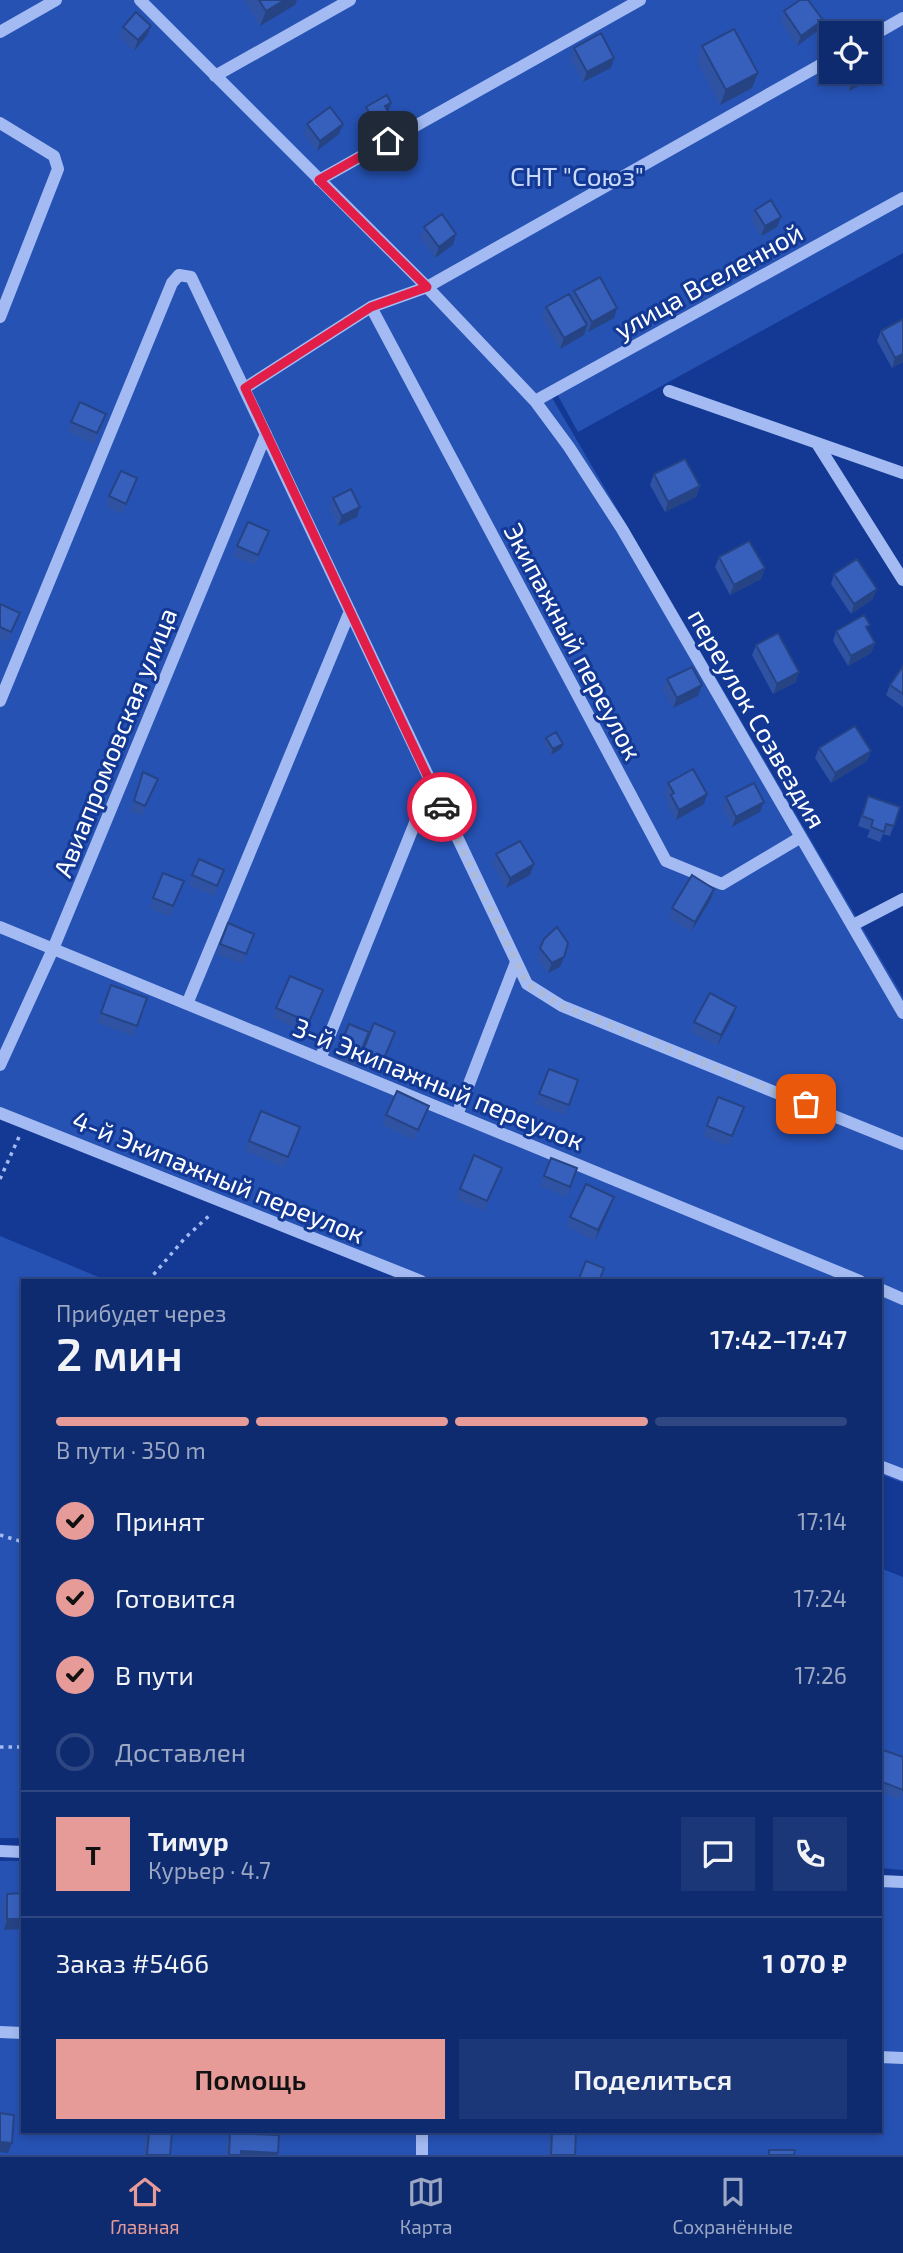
<!DOCTYPE html>
<html lang="ru">
<head>
<meta charset="utf-8">
<style>
	:root { --surface:#0e2b70; --page:#1c3778; --text:#f1f3f6; --muted:#9ba7c3; --line:#2e4783; --accent:#e69b98 }
	body { margin:0; font-family:"Exo 2",sans-serif; background:var(--page); color:var(--text); height:100vh; display:flex; flex-direction:column; font-size:26px; white-space:nowrap }
	* { box-sizing:border-box; margin:0 }
	p { font-size:23px; color:var(--muted) }
	.icon { flex:none; width:38px; height:38px; fill:none; stroke:currentColor; stroke-width:2; stroke-linecap:round; stroke-linejoin:round }
	.map { position:relative; flex:1; overflow:hidden }
	.drawer { position:absolute; left:21px; top:1279px; width:861px; height:854px; display:flex; flex-direction:column; background:var(--surface); border-radius:0px; box-shadow:0 4px 10px #0003,0 0 0 2px var(--line) }
	.drawer>* { flex:none }
	.controls { position:absolute; left:819px; top:21px; display:grid; gap:14px }
	.controls a { display:grid; place-items:center; width:63px; height:63px; border-radius:0px; background:var(--surface); box-shadow:0 4px 10px #0003,0 0 0 2px var(--line); font-size:35px }
	.pin { position:absolute; display:grid; place-items:center; width:60px; height:60px; color:#fff; margin:-30px; border-radius:14px; box-shadow:0 4px 10px #0006 }
	.courier { position:absolute; display:grid; place-items:center; width:70px; height:70px; margin:-35px; border:5px solid #e11d48; border-radius:50%; background:#fff; color:#222; box-shadow:0 2px 9px #0007 }
	.headline em { font-style:normal; font-weight:600 }
	.headline div { display:flex; flex-direction:column-reverse }
	.headline { display:flex; align-items:center; justify-content:space-between; height:119px; padding:0 35px }
	h1 { font-size:46px; font-weight:600; line-height:52px }
	.bar { display:grid; grid-template-columns:repeat(4,1fr); gap:10px 7px; align-content:center; height:84px; padding:0 35px }
	.bar i { height:9px; border-radius:5px; background:var(--line) }
	.bar .active { background:var(--accent) }
	.bar p { grid-column:span 4 }
	.line { display:flex; align-items:center; gap:18px; padding:0 35px; border-top:2px solid var(--line) }
	.line div { flex:1 }
	.round { display:grid; place-items:center; flex:none; width:74px; height:74px; border-radius:0px; background:var(--page) }
	ol { padding:0 35px; list-style:none }
	li { display:flex; align-items:center; gap:21px; height:77px }
	li p { margin-inline-start:auto }
	li .icon { padding:7px; border-radius:50%; background:var(--accent); color:#111; stroke-width:4 }
	li:last-child { color:var(--muted) }
	li i { width:38px; height:38px; border:4px solid var(--line); border-radius:50% }
	.button { display:flex; gap:14px; margin-top:auto; padding:14px 35px }
	.button a { flex:1; height:80px; border-radius:0px; background:var(--accent); color:#111; font-size:28px; font-weight:600; line-height:80px; text-align:center }
	.button a+a { background:var(--page); color:var(--text) }
	.tabs { display:flex; justify-content:space-around; align-items:center; height:98px; border-top:2px solid var(--line); background:var(--surface); font-size:19px; color:var(--muted) }
	.tabs a { display:grid; justify-items:center; gap:4px }
	.tabs .active { color:var(--accent) }
	.map>svg:first-child { display:block }
	.green { fill:#2652b4; fill-rule:evenodd }
	.lines { fill:none; stroke-linecap:round; stroke-linejoin:round }
	.path { stroke:#a3bbf2; stroke-width:3.5; stroke-dasharray:3.5 5; stroke-linecap:butt }
	.minor { stroke:#a3bbf2; stroke-width:12 }
	.wall { fill:#2f53a2 }
	.shaded-wall { fill:#264384 }
	.building { fill:#3760bc; stroke:#264384; stroke-width:2 }
	.done { stroke:#acbada; stroke-width:7; stroke-dasharray:0 12.6 }
	.route { stroke:#e11d48; stroke-width:9 }
	.labels { text-anchor:middle; dominant-baseline:central; stroke-width:6; stroke-linejoin:round; paint-order:stroke }
	.park-label { font-size:26px; fill:#cadafd; stroke:#133995 }
	.street-label { font-size:26px; fill:#fff; stroke:#133995 }
</style>
</head>
<body>
<div class="map">
<svg width="903" height="2155" viewBox="0 0 903 2155">
	<rect width="100%" height="100%" fill="#133995"/>
	<!-- green -->
	<path class="green" d="M0,0H903V194L548,391L903,997V1483L880,1474V1281H406L0,1116ZM831,33H870V72H831Z
		M903,205V253L578,432L557,394Z
		M0,1236L108,1281H23V1838H0Z
		M880,1568L903,1577V1870L880,1868Z
		M0,1861H23V2132H880V1885L903,1886V2155H0Z"/>
	<g class="lines">
		<!-- path -->
		<path class="path" d="M0,1179L19,1137
			M148,1281L185,1238L211,1214
			M0,1535L23,1542
			M0,1747H23"/>
		<!-- minor -->
		<path class="minor" d="M140,0L427,287L535,401L569,447L622,529L903,1013
			M0,32L56,0
			M870,37L903,18
			M215,76L350,0
			M0,123L54,156L58,169L0,317
			M319,180L640,0
			M371,307L666,861L722,884L801,837
			M245,388L371,307L427,287L831,59
			M669,391L903,473
			M535,401L903,198
			M818,445L903,580
			M0,701L172,283L179,275L191,277L527,984L562,1006L903,1144
			M853,925L903,899
			M0,927L860,1281
			M187,1004L350,611
			M320,1059L431,783
			M0,1065L53,949L266,434
			M0,1113L421,1281
			M457,1115L516,962
			M880,1289L903,1299
			M880,1466L903,1475
			M0,1851L23,1852
			M880,1881L903,1882
			M0,2032L23,2033
			M880,2057L903,2058
			M422,2132V2155"/>
	</g>
	<!-- wall -->
	<path class="wall" d="M244,0H297L295,5L260,26Z
		M784,11L819,30L797,46L780,22Z
		M123,27L147,36L134,51L119,37Z
		M702,46L758,73L752,88L720,105L697,61Z
		M574,48L614,58L611,68L583,82L570,58Z
		M872,71L869,81L849,91L838,72H870Z
		M366,107L388,111L389,114L386,124L371,132L362,117Z
		M307,124H343L339,134L317,151L304,134Z
		M755,210L777,227L761,236L751,220Z
		M424,227L453,245L435,258L420,237Z
		M574,291L614,318L588,332L586,329L584,335L560,349L542,318L546,307L572,298Z
		M881,331L903,362L892,368L877,341Z
		M106,414L94,444L68,432L71,422Z
		M654,474L700,486L696,497L665,512L650,485Z
		M137,478L122,514L106,507L109,496Z
		M333,498L357,517L338,526L329,508Z
		M265,541L255,565L233,556L237,546Z
		M719,557L765,568L761,579L730,595L715,567Z
		M834,574L873,599L851,614L831,584Z
		M0,604L20,613L7,642L0,639Z
		M868,630L875,643L871,653L848,666L833,641L836,631Z
		M756,645L796,682L773,694L752,655Z
		M903,666V707L886,695L890,685Z
		M667,679L702,685L698,696L673,708L663,689Z
		M546,738L563,744L561,749L551,755L544,743Z
		M819,748L871,751L867,761L831,783L815,758Z
		M143,772L154,789L142,816L130,811Z
		M668,783L704,804L676,820L667,805L669,801L664,794Z
		M868,796L900,807L890,836L883,834L880,842L867,837L870,830L858,826Z
		M726,797L764,802L760,812L732,827L722,807Z
		M421,827H443L436,845L418,837Z
		M496,854L534,864L530,875L506,888L492,864Z
		M192,875L221,880L214,896L188,885Z
		M184,881L170,917L149,908L153,898Z
		M714,889L711,899L691,932L669,918L672,908Z
		M228,923L254,934L242,964L216,954Z
		M544,939L560,967L548,973L537,959Z
		M111,985L147,998L133,1036L97,1023Z
		M323,990L306,1032L273,1018L276,1008Z
		M733,1017L717,1046L691,1032L694,1022Z
		M374,1023L395,1032L380,1071L359,1063Z
		M349,1024L369,1032L355,1066L335,1058Z
		M549,1069L578,1080L565,1115L535,1104Z
		M718,1097L744,1107L728,1146L703,1136Z
		M261,1111L300,1127L284,1167L245,1151Z
		M386,1115L425,1116L414,1140L382,1125Z
		M551,1158L577,1168L567,1197L540,1186Z
		M502,1168L484,1211L456,1199L460,1189Z
		M614,1197L595,1241L567,1227L570,1217Z
		M880,1756L903,1757V1793L900,1800L880,1792Z
		M7,1894L22,1926L20,1929L4,1930L3,1904Z
		M148,2132H172L170,2155H144L145,2139Z
		M551,2132H576L575,2155H548L549,2139Z
		M230,2133L277,2155H226V2144Z"/>
	<!-- shaded-wall -->
	<path class="shaded-wall" d="M285,0H297L295,5L260,26L266,11Z
		M823,20L819,30L797,46L801,36Z
		M151,26L147,36L134,51L138,40Z
		M614,58L611,68L583,82L587,72Z
		M872,71L869,81L849,91L852,81Z
		M758,73L752,88L720,105L726,90Z
		M391,103L388,113L385,106Z
		M389,114L386,124L371,132L375,122Z
		M343,124L339,134L317,151L320,141Z
		M781,217L777,227L761,236L765,226Z
		M456,234L453,245L435,258L439,247Z
		M617,308L614,318L588,332L592,322Z
		M587,325L584,335L560,349L564,338Z
		M903,354V362L892,368L895,358Z
		M700,486L696,497L665,512L668,502Z
		M360,507L357,517L338,526L342,516Z
		M765,568L761,579L730,595L734,585Z
		M877,589L873,599L851,614L854,604Z
		M875,643L871,653L848,666L851,656Z
		M799,672L796,682L773,694L777,684Z
		M702,685L698,696L673,708L677,698Z
		M563,744L561,749L551,755L553,749Z
		M871,751L867,761L831,783L835,773Z
		M707,794L704,804L676,820L679,810Z
		M764,802L760,812L732,827L736,817Z
		M534,864L530,875L506,888L510,878Z
		M714,889L711,899L691,932L695,922Z
		M564,957L560,967L548,973L552,963Z
		M736,1007L733,1017L717,1046L721,1035Z
		M614,1197L610,1208L595,1241L598,1230Z
		M7,1919H23V1926H22L20,1929L4,1930Z
		M0,2142L12,2143L8,2153L0,2152Z
		M241,2151L278,2153L277,2155H240Z"/>
	<!-- building -->
	<path class="building" d="M259,0H285L266,11Z
		M800,0H808L823,20L801,36L784,11Z
		M136,12L151,26L138,40L123,27Z
		M734,29L758,73L726,90L702,46Z
		M601,33L614,58L587,72L574,48Z
		M870,66L872,71L852,81L847,72H870Z
		M387,95L391,103L385,106L389,114L375,122L366,107Z
		M330,107L343,124L320,141L307,124Z
		M771,200L781,217L765,226L755,210Z
		M442,214L456,234L439,247L424,227Z
		M600,277L617,308L592,322L574,291Z
		M569,294L587,325L564,338L546,307Z
		M903,319V354L895,358L881,331Z
		M80,402L106,414L97,433L71,422Z
		M685,459L700,486L668,502L654,474Z
		M121,471L137,478L126,504L109,496Z
		M351,489L360,507L342,516L333,498Z
		M248,522L269,531L258,555L237,546Z
		M749,541L765,568L734,585L719,557Z
		M857,559L877,589L854,604L834,574Z
		M0,604L20,613L11,632L0,627Z
		M864,615L870,625L866,627L875,643L851,656L836,631Z
		M778,633L799,672L777,684L756,645Z
		M903,666V694L890,685Z
		M692,667L702,685L677,698L667,679Z
		M855,726L871,751L835,773L819,748Z
		M556,732L563,744L553,749L546,738Z
		M693,769L707,794L679,810L671,795L674,793L668,783Z
		M143,772L158,779L145,806L134,801Z
		M754,783L764,802L736,817L726,797Z
		M868,796L900,807L894,826L886,824L884,832L871,827L873,820L862,816Z
		M429,809L447,817L439,835L421,827Z
		M520,841L534,864L510,878L496,854Z
		M199,859L224,870L217,886L192,875Z
		M163,873L184,881L173,906L153,898Z
		M692,875L714,889L695,922L672,908Z
		M228,923L254,934L246,954L220,944Z
		M557,927L568,943L564,957L552,963L540,948L544,939Z
		M290,976L323,990L309,1022L276,1008Z
		M111,985L147,998L137,1026L101,1013Z
		M710,993L736,1007L721,1035L694,1022Z
		M374,1023L395,1032L383,1061L362,1053Z
		M349,1024L369,1032L359,1056L339,1048Z
		M549,1069L578,1080L569,1105L539,1094Z
		M397,1091L429,1106L418,1130L386,1115Z
		M718,1097L744,1107L732,1136L707,1126Z
		M261,1111L300,1127L288,1157L249,1141Z
		M474,1155L502,1168L487,1201L460,1189Z
		M551,1158L577,1168L570,1187L544,1176Z
		M586,1184L614,1197L598,1230L570,1217Z
		M586,1261L604,1268L599,1281H578Z
		M883,1750L903,1757V1790L880,1781V1756Z
		M23,1893V1919H7V1894Z
		M0,2113L14,2115L12,2143L0,2142Z
		M149,2132H172L170,2155H147Z
		M552,2132H576L575,2155H551Z
		M230,2133L279,2135L278,2153L241,2151V2155H229Z
		M769,2150H795L794,2155H769Z"/>
	<g class="lines">
		<!-- done -->
		<path class="done" d="M442,807L527,984L562,1006L806,1104"/>
		<!-- route -->
		<path class="route" d="M388,141L319,180L427,287L371,307L245,388L442,807"/>
	</g>
	<g class="labels">
		<!-- park labels -->
		<g class="park-label">
			<text x="577" y="175">СНТ "Союз"</text>
		</g>
		<!-- street labels -->
		<g class="street-label">
			<text transform="translate(708 280) rotate(-29)">улица Вселенной</text>
			<text transform="translate(574 641) rotate(62)">Экипажный переулок</text>
			<text transform="translate(758 718) rotate(60)">переулок Созвездия</text>
			<text transform="translate(114 742) rotate(-68)">Авиапромовская улица</text>
			<text transform="translate(439 1083) rotate(22)">3-й Экипажный переулок</text>
			<text transform="translate(219 1176) rotate(22)">4-й Экипажный переулок</text>
		</g>
	</g>
</svg>
<div class="controls">
<a><svg class="icon" aria-label="locate" viewBox="0 0 24 24"><circle cx="12" cy="12" r="6"/><path d="M12 2v4M12 18v4M2 12h4M18 12h4"/></svg></a>
</div>
<div class="pin" style="left:806px;top:1104px;background:#ea580c"><svg class="icon" aria-label="bag" viewBox="0 0 24 24"><path d="M5 8h14l-1 12H6zM9 8a3 3 0 0 1 6 0"/></svg></div>
<div class="pin" style="left:388px;top:141px;background:#1f2937"><svg class="icon" aria-label="home" viewBox="0 0 24 24"><path d="M3 11l9-7 9 7M6 9v11h12V9"/></svg></div>
<div class="courier" style="left:442px;top:807px"><svg class="icon" aria-label="car" viewBox="0 0 24 24"><path d="M5 17H2v-5l4-1 3-4h7l3 4 3 1v5h-3M9 17h6M6 11h13"/><circle cx="7" cy="17" r="2"/><circle cx="17" cy="17" r="2"/></svg></div>
<section class="drawer">
<div class="headline"><div><h1>2 мин</h1><p>Прибудет через</p></div><em>17:42–17:47</em></div>
<div class="bar"><i class="active"></i><i class="active"></i><i class="active"></i><i></i><p>В пути · 350 m</p></div>
<ol>
<li><svg class="icon" aria-label="check" viewBox="0 0 24 24"><path d="M5 12l5 5 9-10"/></svg>Принят<p>17:14</p></li>
<li><svg class="icon" aria-label="check" viewBox="0 0 24 24"><path d="M5 12l5 5 9-10"/></svg>Готовится<p>17:24</p></li>
<li><svg class="icon" aria-label="check" viewBox="0 0 24 24"><path d="M5 12l5 5 9-10"/></svg>В пути<p>17:26</p></li>
<li><i></i>Доставлен</li>
</ol>
<div class="line" style="height:126px"><b class="round" style="background:var(--accent);color:#111">Т</b><div><b>Тимур</b><p>Курьер · 4.7</p></div><a class="round"><svg class="icon" aria-label="chat" viewBox="0 0 24 24"><path d="M4 5h16v11H9l-5 4z"/></svg></a><a class="round"><svg class="icon" aria-label="phone" viewBox="0 0 24 24"><path d="M5 4h4l2 5-3 2q2 4 5 5l2-3 5 2v4C11 20 4 13 5 4z"/></svg></a></div>
<div class="line" style="height:91px"><div>Заказ #5466</div><b>1 070 ₽</b></div>
<div class="button"><a>Помощь</a><a>Поделиться</a></div>
</section>
</div>
<nav class="tabs">
<a class="active"><svg class="icon" aria-label="home" viewBox="0 0 24 24"><path d="M3 11l9-7 9 7M6 9v11h12V9"/></svg>Главная</a>
<a><svg class="icon" aria-label="map" viewBox="0 0 24 24"><path d="M3 6l6-2 6 2 6-2v14l-6 2-6-2-6 2zM9 4v14M15 6v14"/></svg>Карта</a>
<a><svg class="icon" aria-label="saved" viewBox="0 0 24 24"><path d="M7 4h10v16l-5-4-5 4z"/></svg>Сохранённые</a>
</nav>
</body>
</html>
